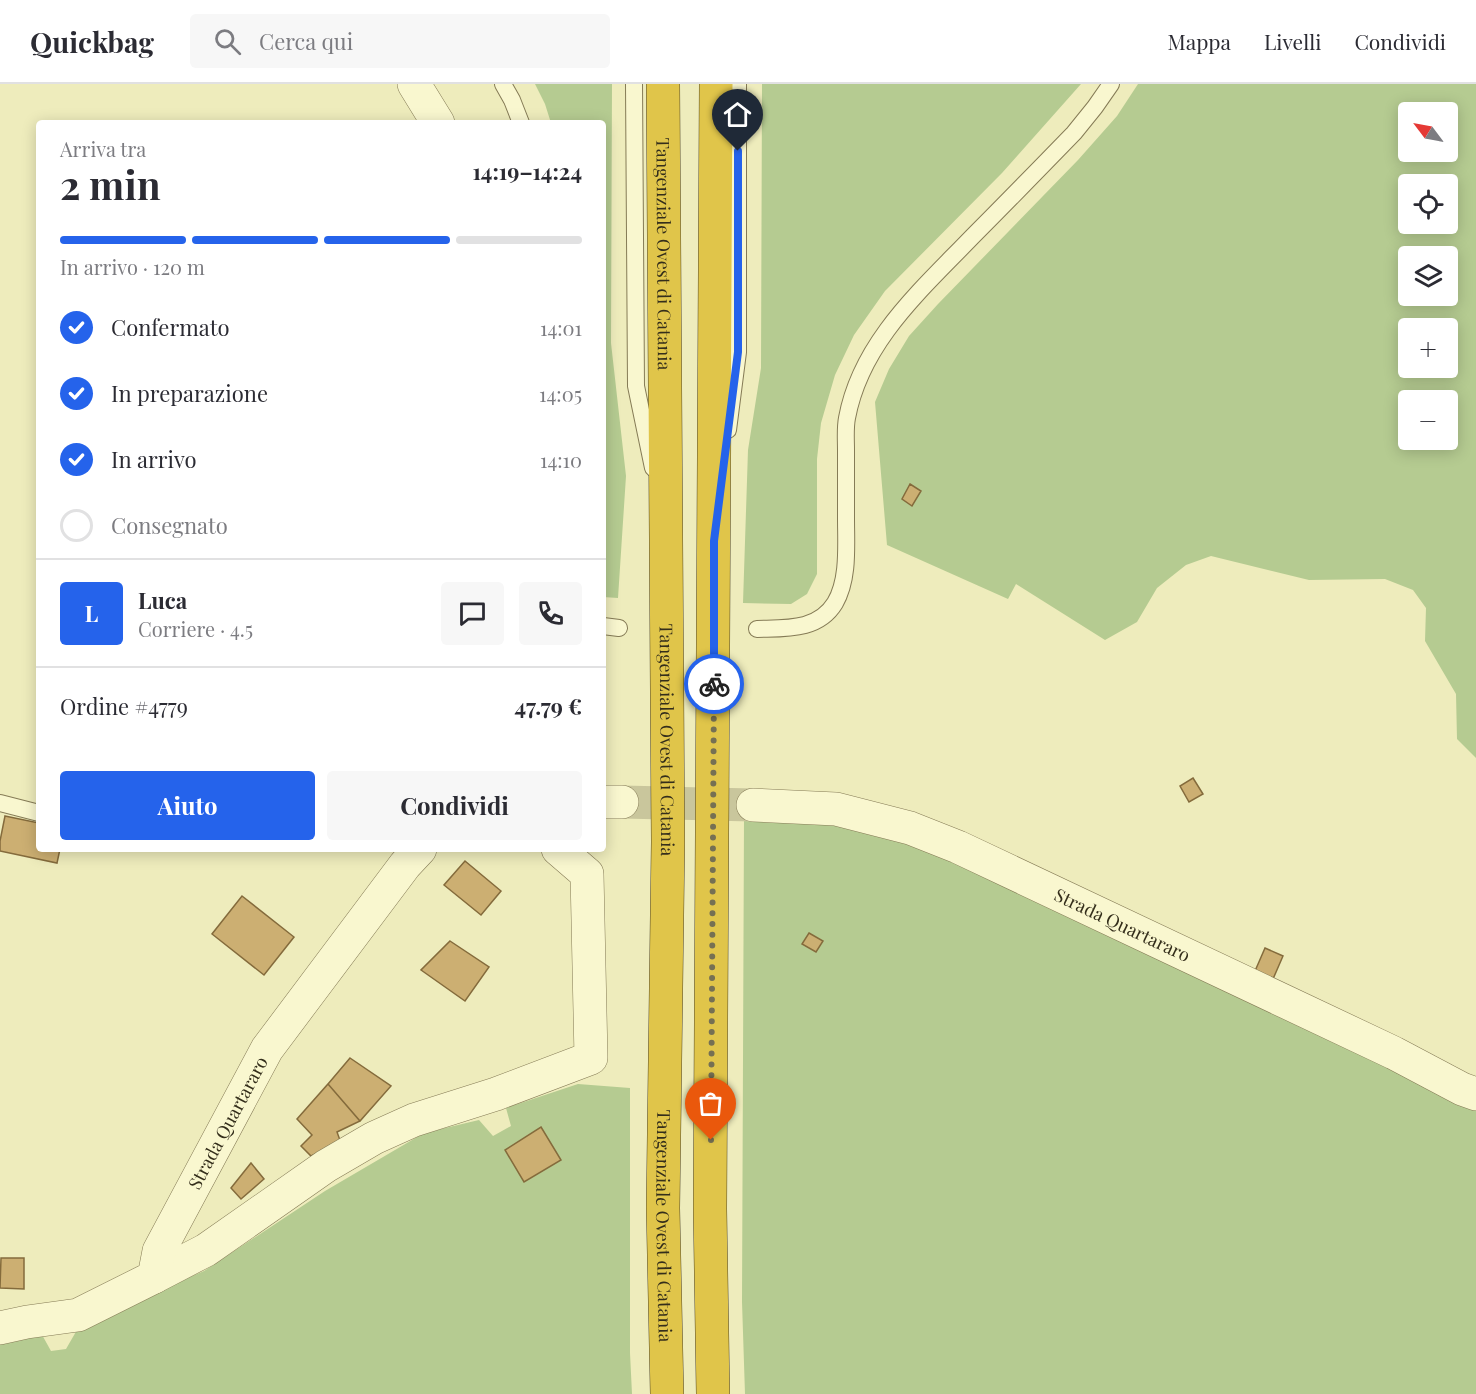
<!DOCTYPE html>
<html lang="it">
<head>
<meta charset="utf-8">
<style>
	:root { --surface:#fff; --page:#f7f7f7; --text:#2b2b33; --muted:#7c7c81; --line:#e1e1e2; --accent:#2563eb }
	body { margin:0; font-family:"Playfair Display",serif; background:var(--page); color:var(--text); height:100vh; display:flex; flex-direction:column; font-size:22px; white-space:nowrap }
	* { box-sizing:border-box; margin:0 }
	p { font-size:20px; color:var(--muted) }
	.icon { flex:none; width:33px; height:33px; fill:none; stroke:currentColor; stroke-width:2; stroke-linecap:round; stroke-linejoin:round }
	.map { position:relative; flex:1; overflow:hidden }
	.side { position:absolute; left:36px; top:36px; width:570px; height:732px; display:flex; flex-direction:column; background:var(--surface); border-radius:6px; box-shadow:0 3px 15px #0003 }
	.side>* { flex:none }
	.needle { width:39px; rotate:302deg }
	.controls { position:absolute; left:1398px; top:18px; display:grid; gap:12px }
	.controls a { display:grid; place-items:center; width:60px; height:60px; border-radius:6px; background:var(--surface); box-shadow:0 3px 15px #0003; font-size:30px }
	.pin { position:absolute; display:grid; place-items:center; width:51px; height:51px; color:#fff; margin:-62px -26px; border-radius:50% 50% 50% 0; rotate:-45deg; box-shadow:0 0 6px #0007 }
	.pin .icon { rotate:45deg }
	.courier { position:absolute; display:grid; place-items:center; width:60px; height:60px; margin:-30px; border:4px solid #2563eb; border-radius:50%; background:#fff; color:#222; box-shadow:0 2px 8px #0007 }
	.overview em { font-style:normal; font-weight:700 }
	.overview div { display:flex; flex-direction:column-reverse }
	.overview { display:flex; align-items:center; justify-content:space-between; height:102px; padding:0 24px }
	h1 { font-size:39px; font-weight:700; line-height:45px }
	.bar { display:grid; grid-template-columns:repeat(4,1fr); gap:9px 6px; align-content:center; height:72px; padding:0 24px }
	.bar i { height:8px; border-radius:4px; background:var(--line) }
	.bar .on { background:var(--accent) }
	.bar p { grid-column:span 4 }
	.line { display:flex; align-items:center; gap:15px; padding:0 24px; border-top:2px solid var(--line) }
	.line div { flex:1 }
	.round { display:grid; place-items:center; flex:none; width:63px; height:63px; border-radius:6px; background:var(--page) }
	ol { padding:0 24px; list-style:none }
	li { display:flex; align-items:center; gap:18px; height:66px }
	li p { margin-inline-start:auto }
	li .icon { padding:6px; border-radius:50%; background:var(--accent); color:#fff; stroke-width:4 }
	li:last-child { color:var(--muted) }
	li i { width:33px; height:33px; border:3px solid var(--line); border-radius:50% }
	.primary-button { display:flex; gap:12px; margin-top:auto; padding:12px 24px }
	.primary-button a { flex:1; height:69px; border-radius:6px; background:var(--accent); color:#fff; font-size:24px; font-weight:700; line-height:69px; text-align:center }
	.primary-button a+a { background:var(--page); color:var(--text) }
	header { display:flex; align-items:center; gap:36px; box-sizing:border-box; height:84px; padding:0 30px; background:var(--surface); border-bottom:2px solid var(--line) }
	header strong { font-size:28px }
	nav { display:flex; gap:33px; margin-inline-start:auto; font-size:21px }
	.search { width:420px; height:54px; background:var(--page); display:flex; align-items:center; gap:15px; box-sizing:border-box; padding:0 21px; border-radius:6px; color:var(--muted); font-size:22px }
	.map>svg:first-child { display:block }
	.green { fill:#b5cb91; fill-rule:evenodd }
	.building { fill:#ccaf72; stroke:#846b3c; stroke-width:1.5 }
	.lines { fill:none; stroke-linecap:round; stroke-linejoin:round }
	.street-tunnel { stroke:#c9c69c; stroke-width:33; stroke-dasharray:33 16; stroke-linecap:butt }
	.lane-casing { stroke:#857b56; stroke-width:18 }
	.street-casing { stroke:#857b56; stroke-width:34 }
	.highway-casing { stroke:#52482b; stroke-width:34 }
	.lane { stroke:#f9f7cf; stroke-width:16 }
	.street { stroke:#f9f7cf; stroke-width:33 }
	.highway { stroke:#e0c54a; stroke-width:33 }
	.done { stroke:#757053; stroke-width:6; stroke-dasharray:0 10.8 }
	.route { stroke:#2563eb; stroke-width:8 }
	.labels { text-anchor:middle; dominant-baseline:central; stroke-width:6; stroke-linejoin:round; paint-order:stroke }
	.street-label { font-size:18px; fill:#342e1b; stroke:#f5f4cc }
</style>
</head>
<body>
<header>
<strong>Quickbag</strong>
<div class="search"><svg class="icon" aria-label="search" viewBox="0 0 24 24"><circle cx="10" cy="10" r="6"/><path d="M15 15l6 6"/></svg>Cerca qui</div>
<nav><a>Mappa</a><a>Livelli</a><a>Condividi</a></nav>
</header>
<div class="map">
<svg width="1476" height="1310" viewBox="0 0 1476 1310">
	<rect width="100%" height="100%" fill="#eeecbc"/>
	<!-- green -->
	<path class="green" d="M535,0H612L611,259L626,392L618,514L603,513V39H551L545,20Z
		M762,0H1081L1002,89L885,207L854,251L835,291L821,339L817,375V490L807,510L791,520L743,519L748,366L761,284Z
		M1138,0H1476V674L1457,655L1456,610L1425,557L1426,524L1413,506L1385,495L1309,496L1211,472L1186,481L1157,504L1137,538L1105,556L1016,500L1008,515L887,461L875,318L889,285L909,252L938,220L1078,76L1117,32ZM1408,28H1448V68H1408ZM1408,100H1448V140H1408ZM1408,172H1448V212H1408ZM1408,244H1448V284H1408ZM1408,316H1448V356H1408Z
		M744,734L874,743L950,772L1476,1020V1310H745L742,1218Z
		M578,1000L630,1004V1269L632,1310H0V1258L41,1249L51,1267L66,1265L81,1239L204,1187L325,1107L424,1049L479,1036L493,1052L511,1042L506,1024Z"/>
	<!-- building -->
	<path class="building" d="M910,400L921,407L912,422L902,415Z
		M1193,694L1203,710L1189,718L1180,702Z
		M5,732L39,739V765H60L57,779L0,767V757Z
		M465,777L501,807L481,831L444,801Z
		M242,812L294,853L264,891L212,850Z
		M809,849L823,857L816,868L802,860Z
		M450,857L489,883L465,917L421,886Z
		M1265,864L1283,872L1273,895L1255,887Z
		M350,974L391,1002L360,1037L328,1000Z
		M328,1000L360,1037L337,1048L341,1059L311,1072L301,1062L312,1051L297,1035Z
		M541,1043L561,1076L524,1098L505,1066Z
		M251,1079L264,1095L241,1115L231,1104Z
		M1,1174H24V1205L0,1204Z"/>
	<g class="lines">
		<!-- street-tunnel -->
		<path class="street-tunnel" d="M622,718L753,721"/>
		<defs>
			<path id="lane" d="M503,0L512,16L521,39
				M634,0L636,302L653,384
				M728,346L738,268V0
				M603,542L619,544
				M757,545C785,544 818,547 835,519C849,495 846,462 846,434C846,412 846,389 846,366C846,356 845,344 847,334C861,258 921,206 972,153C1006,119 1040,84 1074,49L1095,23L1111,0
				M0,719L39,729"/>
			<g id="street">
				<path d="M414,0L438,39"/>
				<path d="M603,718H622"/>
				<path id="s1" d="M753,721L836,725L910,744L958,763L1394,969L1462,1005L1476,1010"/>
				<path d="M154,1193L206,1166L326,1082L374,1054L414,1036L496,1010L591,974L587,790L558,765"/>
				<path id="s2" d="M0,1244L27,1238L78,1231L154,1193L159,1167L267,965L405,781L420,765"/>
			</g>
			<g id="highway">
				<path id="s3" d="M663,0L668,758L663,1124L667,1310"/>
				<path d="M713,1310L710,1125L716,0"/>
			</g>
		</defs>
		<!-- lane casing -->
		<use href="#lane" class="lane-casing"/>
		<!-- street casing -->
		<use href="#street" class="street-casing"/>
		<!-- highway casing -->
		<use href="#highway" class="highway-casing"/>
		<!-- lane -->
		<use href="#lane" class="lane"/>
		<!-- street -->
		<use href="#street" class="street"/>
		<!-- highway -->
		<use href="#highway" class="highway"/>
	</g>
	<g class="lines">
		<!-- done -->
		<path class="done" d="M711,1056L714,600"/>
		<!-- route -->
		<path class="route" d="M714,600V457L738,268V67"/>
	</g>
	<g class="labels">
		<!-- street labels -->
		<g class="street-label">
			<text stroke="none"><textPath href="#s3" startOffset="170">Tangenziale Ovest di Catania</textPath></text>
			<text stroke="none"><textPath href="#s3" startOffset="656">Tangenziale Ovest di Catania</textPath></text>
			<text stroke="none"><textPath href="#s1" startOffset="393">Strada Quartararo</textPath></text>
			<text stroke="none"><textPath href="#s2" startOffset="336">Strada Quartararo</textPath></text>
			<text stroke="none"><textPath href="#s3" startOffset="1142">Tangenziale Ovest di Catania</textPath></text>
		</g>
	</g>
</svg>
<div class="controls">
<a><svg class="needle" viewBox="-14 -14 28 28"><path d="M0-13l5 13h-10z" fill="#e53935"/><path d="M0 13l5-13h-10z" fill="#7c7c81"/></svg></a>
<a><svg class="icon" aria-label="locate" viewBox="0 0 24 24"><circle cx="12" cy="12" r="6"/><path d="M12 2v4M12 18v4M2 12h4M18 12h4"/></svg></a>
<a><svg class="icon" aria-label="layers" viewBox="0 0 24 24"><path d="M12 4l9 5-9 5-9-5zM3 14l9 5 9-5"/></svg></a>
<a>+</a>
<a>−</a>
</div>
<div class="pin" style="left:711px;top:1056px;background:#ea580c"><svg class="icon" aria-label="bag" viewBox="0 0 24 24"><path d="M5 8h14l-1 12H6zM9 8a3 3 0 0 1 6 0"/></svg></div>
<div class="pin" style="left:738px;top:67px;background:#1f2937"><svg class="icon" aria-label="home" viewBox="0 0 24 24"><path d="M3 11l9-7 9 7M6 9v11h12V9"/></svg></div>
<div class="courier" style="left:714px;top:600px"><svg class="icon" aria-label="bike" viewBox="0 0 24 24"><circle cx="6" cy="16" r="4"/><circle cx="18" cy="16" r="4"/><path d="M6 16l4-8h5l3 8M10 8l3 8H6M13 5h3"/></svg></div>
<section class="side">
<div class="overview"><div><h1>2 min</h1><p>Arriva tra</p></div><em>14:19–14:24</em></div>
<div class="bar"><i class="on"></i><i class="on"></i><i class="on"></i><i></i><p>In arrivo · 120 m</p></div>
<ol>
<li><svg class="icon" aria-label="check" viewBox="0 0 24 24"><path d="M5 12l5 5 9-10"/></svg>Confermato<p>14:01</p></li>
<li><svg class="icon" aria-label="check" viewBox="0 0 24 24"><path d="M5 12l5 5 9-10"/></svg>In preparazione<p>14:05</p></li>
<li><svg class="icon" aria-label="check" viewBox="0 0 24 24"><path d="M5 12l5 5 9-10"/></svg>In arrivo<p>14:10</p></li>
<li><i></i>Consegnato</li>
</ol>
<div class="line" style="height:108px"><b class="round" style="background:var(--accent);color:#fff">L</b><div><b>Luca</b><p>Corriere · 4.5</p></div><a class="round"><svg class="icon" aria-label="chat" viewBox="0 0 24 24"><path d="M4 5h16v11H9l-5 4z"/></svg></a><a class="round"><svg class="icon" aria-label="phone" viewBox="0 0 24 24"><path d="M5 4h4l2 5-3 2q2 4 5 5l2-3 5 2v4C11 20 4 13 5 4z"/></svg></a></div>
<div class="line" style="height:78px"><div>Ordine #4779</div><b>47.79 €</b></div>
<div class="primary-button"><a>Aiuto</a><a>Condividi</a></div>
</section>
</div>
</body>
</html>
